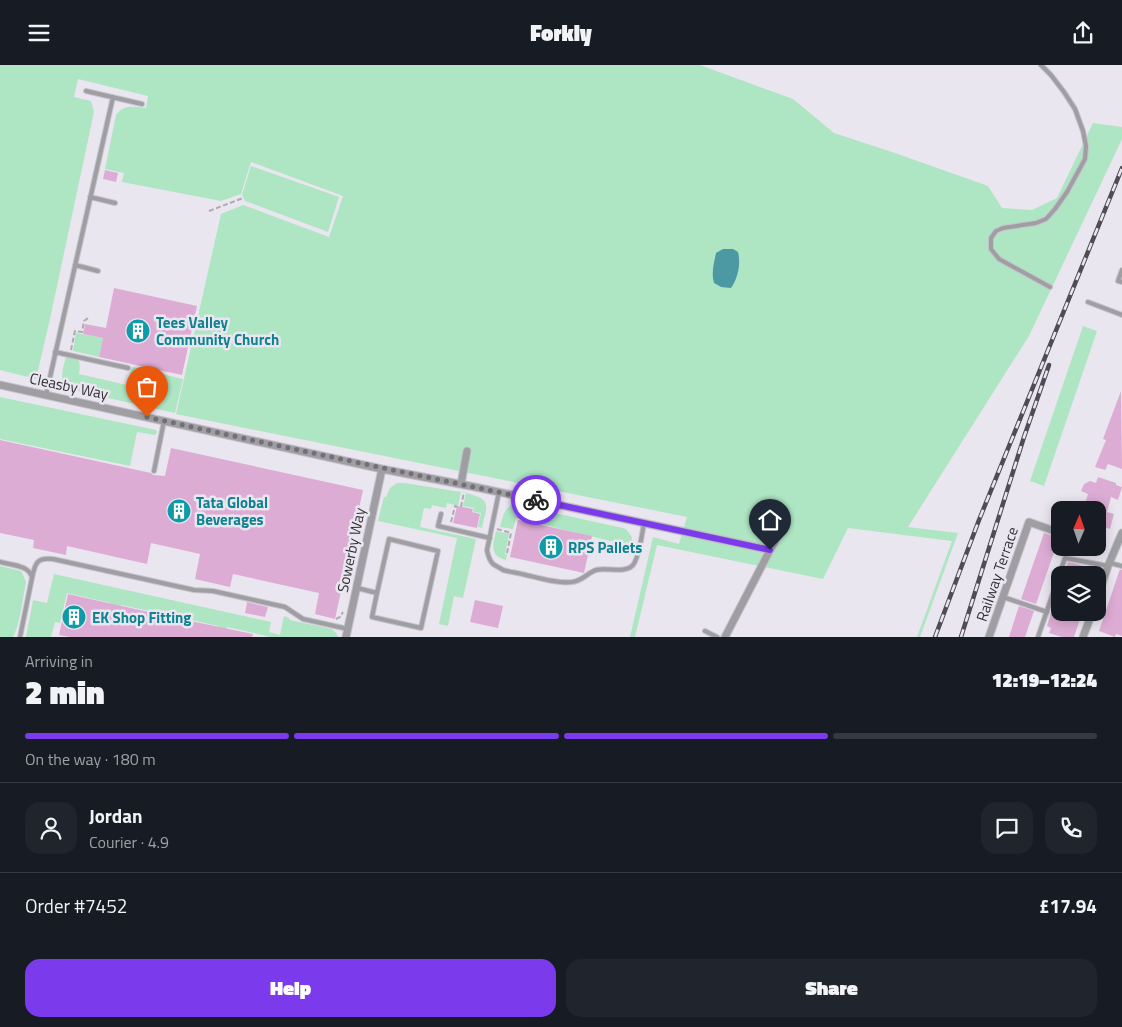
<!DOCTYPE html>
<html lang="en">
<head>
<meta charset="utf-8">
<style>
	:root { --surface:#171b24; --page:#20242c; --text:#f1f3f6; --muted:#9ea1a6; --line:#363941; --accent:#7c3aed }
	body { margin:0; font-family:"Titillium Web",sans-serif; background:var(--page); color:var(--text); height:100vh; display:flex; flex-direction:column; font-size:19px; white-space:nowrap }
	* { box-sizing:border-box; margin:0 }
	p { font-size:16px; color:var(--muted) }
	.icon { flex:none; width:28px; height:28px; fill:none; stroke:currentColor; stroke-width:2; stroke-linecap:round; stroke-linejoin:round }
	.map { position:relative; height:572px; overflow:hidden }
	.details { display:flex; flex-direction:column; background:var(--surface); flex:1 }
	.details>* { flex:none }
	.needle { width:32px; rotate:2deg }
	.tools { position:absolute; left:1051px; top:436px; display:grid; gap:10px }
	.tools a { display:grid; place-items:center; width:55px; height:55px; border-radius:10px; background:var(--surface); box-shadow:0 2px 12px #0003; font-size:25px }
	.pin { position:absolute; display:grid; place-items:center; width:42px; height:42px; color:#fff; margin:-51px -21px; border-radius:50% 50% 50% 0; rotate:-45deg; box-shadow:0 0 5px #0007 }
	.pin .icon { rotate:45deg }
	.courier { position:absolute; display:grid; place-items:center; width:50px; height:50px; margin:-25px; border:4px solid #7c3aed; border-radius:50%; background:#fff; color:#222; box-shadow:0 1px 6px #0007 }
	.overview em { font-style:normal; font-weight:800 }
	.overview div { display:flex; flex-direction:column-reverse }
	.overview { display:flex; align-items:center; justify-content:space-between; height:85px; padding:0 25px }
	h1 { font-size:32px; font-weight:800; line-height:38px }
	.bar { display:grid; grid-template-columns:repeat(4,1fr); gap:8px 5px; align-content:center; height:60px; padding:0 25px }
	.bar i { height:6px; border-radius:4px; background:var(--line) }
	.bar .selected { background:var(--accent) }
	.bar p { grid-column:span 4 }
	.line { display:flex; align-items:center; gap:12px; padding:0 25px; border-top:1px solid var(--line) }
	.line div { flex:1 }
	.round { display:grid; place-items:center; flex:none; width:52px; height:52px; border-radius:15px; background:var(--page) }
	.action { display:flex; gap:10px; margin-top:auto; padding:10px 25px }
	.action a { flex:1; height:58px; border-radius:15px; background:var(--accent); color:#fff; font-size:20px; font-weight:800; line-height:58px; text-align:center }
	.action a+a { background:var(--page); color:var(--text) }
	header { display:flex; justify-content:space-between; align-items:center; height:65px; padding:0 25px; background:var(--surface); font-size:22px; font-weight:800 }
	.map>svg:first-child { display:block }
	.green { fill:#aee5c3 }
	.water { fill:#4d99a3 }
	.building { fill:#ddacd4 }
	.lines { fill:none; stroke-linecap:round; stroke-linejoin:round }
	.lane-casing { stroke:#c5c2cb; stroke-width:6 }
	.street-casing { stroke:#c5c2cb; stroke-width:9 }
	.path { stroke:#aeabb3; stroke-width:2; stroke-dasharray:5 2.5; stroke-linecap:butt }
	.lane { stroke:#9f9ea2; stroke-width:4 }
	.street { stroke:#9f9ea2; stroke-width:7 }
	.rail-casing { stroke:#4e4d52; stroke-width:4.5 }
	.rail { stroke:#eae6f0; stroke-width:2.5; stroke-dasharray:8; stroke-linecap:butt }
	.done { stroke:#727076; stroke-width:5; stroke-dasharray:0 9 }
	.route { stroke:#7c3aed; stroke-width:6 }
	.labels { text-anchor:middle; dominant-baseline:central; stroke-width:5; stroke-linejoin:round; paint-order:stroke }
	.culture-label { font-size:15px; font-weight:bold; fill:#0d838f; stroke:#eae6f0; text-anchor:start }
	.street-label { font-size:15px; fill:#323135; stroke:#eae6f0 }
</style>
</head>
<body>
<header><svg class="icon" aria-label="menu" viewBox="0 0 24 24"><path d="M4 6h16M4 12h16M4 18h16"/></svg>Forkly<svg class="icon" aria-label="share" viewBox="0 0 24 24"><path d="M12 15V3M7 8l5-5 5 5M5 13v7h14v-7"/></svg></header>
<div class="map">
<svg width="1122" height="572" viewBox="0 0 1122 572">
	<rect width="100%" height="100%" fill="#eae6f0"/>
	<!-- green -->
	<path class="green" d="M0,0H700L793,34L834,68L895,88L988,121L1002,143L1032,145L1057,133L1093,58L1122,62V74L1029,271L908,462L958,468L920,572H917L952,476L848,463L823,514L657,480L635,572H630L653,472L679,479L687,452L176,349L221,149L243,140L329,172L343,131L251,97L241,129L221,136L122,117L124,108L105,104L116,50C125,39 133,42 146,43L148,31L78,14L74,32L91,36L94,47L50,254L36,314L0,305Z
		M251,101L339,132L328,167L245,136L242,130Z
		M1083,261L1097,266L1044,421L1030,416Z
		M76,268L103,273L99,292L73,286Z
		M66,292C80,292 81,296 79,309L127,320L132,302L183,314L175,348L68,324C58,315 63,303 66,292Z
		M0,332L156,365L157,367L155,370L137,367L130,401L0,374Z
		M397,418H404L461,427L458,441L447,438L446,443L432,440L431,444L424,443L420,462L476,474L463,533L454,531L448,561L439,559L457,473L378,456L384,432H386L390,423Z
		M466,428C494,435 486,441 482,463L478,462L481,448L473,447L474,443L463,441Z
		M512,440H518L623,463L626,464L632,472L631,481L516,453L513,464L500,462C503,452 503,445 512,440Z
		M496,466L509,469L505,489H507L506,495C489,491 493,479 496,466Z
		M0,501L21,506L23,510L26,517C23,532 20,560 13,572H0Z
		M54,509L271,557L269,567L280,570L284,551L289,553L290,555L332,564L336,568L338,572H271L227,562L225,572H216L218,561L174,551L169,572H158L163,549L121,540L113,572L104,570L111,538L67,528L60,558L55,557L51,572H26L33,535L47,538Z"/>
	<!-- water -->
	<path class="water" d="M723,184H733L738,187C741,199 738,213 731,223L721,222L714,218C711,208 714,198 716,188Z"/>
	<!-- building -->
	<path class="building" d="M105,105L118,108L116,117L103,114Z
		M114,223L197,241L182,310L99,292L103,273L83,269L85,259L106,263Z
		M1121,326L1122,404L1108,399L1105,405L1095,402L1106,375L1103,374Z
		M0,375L151,408L153,410L165,411L171,383L363,425L335,554L315,549L319,528L233,509L230,522L195,514L200,489L151,478L147,499L67,481L66,490L33,483L34,475L0,468Z
		M1098,412L1116,418V420L1122,422L1118,435L1111,432L1107,447L1114,449L1110,464L1098,460V445H1083L1088,429L1081,426L1084,419L1090,416L1096,418Z
		M457,441L473,444L472,447L480,449L477,463L453,458Z
		M518,455L592,471L584,508L510,492Z
		M1044,468L1059,473L1036,539L1021,534Z
		M1068,497L1077,499L1100,507L1099,510H1063Z
		M1120,504L1122,505V571L1116,569L1115,572L1099,566Z
		M1058,525H1060V548H1082L1074,572H1062L1049,568L1051,563L1047,561Z
		M68,529L162,550L253,569L252,572H70L59,570Z
		M475,535L503,541L498,563L470,557Z
		M247,537L268,542L265,552L245,548Z
		M1019,541L1034,546L1025,572H1009Z"/>
	<g class="lines">
		<defs>
			<path id="lane" d="M1041,0L1051,10L1064,27L1075,44L1083,66L1086,81L1085,94L1067,127L1055,144L1046,154L1036,158L1003,163L996,166L991,173V184L999,194L1050,222
				M86,26L142,39
				M90,132L115,138
				M75,200L98,206
				M1122,205L1118,216L1122,217
				M1088,237L1122,250
				M55,287L128,303
				M46,330L113,32
				M154,406L164,356
				M499,427L487,485C488,491 489,495 493,499C496,501 500,503 503,505C510,507 519,508 526,510C540,513 557,519 572,517C583,516 587,508 596,505C607,502 625,509 633,500C639,493 642,468 644,459
				M441,449L438,461L490,473
				M0,497C11,500 30,500 32,513L20,572
				M1110,498L1122,501
				M32,513C35,498 37,492 53,494L194,525L213,526L285,542L303,554L348,564
				M357,523L377,528L389,474L438,486L421,563L372,552L377,528
				M1003,532L1047,547
				M705,566L717,572
				M1038,572L1065,493L1108,501"/>
			<path id="street" d="M0,320L382,404L475,422L770,485L725,572
				M461,419L467,386
				M770,485L781,466
				M1098,531L1108,501L1122,468
				M346,572L382,404
				M989,572L1029,457L1060,468
				M1083,572L1092,548"/>
		</defs>
		<!-- lane casing -->
		<use href="#lane" class="lane-casing"/>
		<!-- street casing -->
		<use href="#street" class="street-casing"/>
		<!-- path -->
		<path class="path" d="M209,146L243,133
			M71,285L75,266L82,267L84,256L88,253
			M461,442L464,427
			M451,457L455,441L457,442
			M497,464L511,468L507,488
			M336,554L340,552L343,547"/>
		<!-- lane -->
		<use href="#lane" class="lane"/>
		<!-- street -->
		<use href="#street" class="street"/>
		<defs>
			<path id="rail" d="M935,572L979,455L1122,103
				M961,572L1024,372L1049,300"/>
		</defs>
		<!-- rail casing -->
		<use href="#rail" class="rail-casing"/>
		<!-- rail -->
		<use href="#rail" class="rail"/>
	</g>
	<g class="lines">
		<!-- done -->
		<path class="done" d="M147,352C277,381 407,408 536,435"/>
		<!-- route -->
		<path class="route" d="M536,435L770,485"/>
	</g>
	<!-- icons -->
	<defs>
		<symbol id="building-disc" viewBox="-11 -11 22 22"><circle r="9.5" fill="#0f9aa8" stroke="#eae6f0"/><path d="M-4-6H4V6H1V3H-1V6H-4ZM-2.5-4.3h1.7v1.8h-1.7ZM.8-4.3h1.7v1.8H.8ZM-2.5-1h1.7V.8h-1.7ZM.8-1h1.7V.8H.8Z" fill="#fff"/></symbol>
	</defs>
	<g fill-rule="evenodd">
		<use href="#building-disc" x="124" y="252" width="28" height="28"/>
		<use href="#building-disc" x="165" y="432" width="28" height="28"/>
		<use href="#building-disc" x="537" y="468" width="28" height="28"/>
		<use href="#building-disc" x="60" y="538" width="28" height="28"/>
	</g>
	<g class="labels">
		<!-- culture labels -->
		<g class="culture-label">
			<text x="156" y="257">Tees Valley<tspan x="156" dy="17">Community Church</tspan></text>
			<text x="196" y="437">Tata Global<tspan x="196" dy="17">Beverages</tspan></text>
			<text x="568" y="482">RPS Pallets</text>
			<text x="92" y="552">EK Shop Fitting</text>
		</g>
		<!-- street labels -->
		<g class="street-label">
			<text transform="translate(69 321) rotate(12)">Cleasby Way</text>
			<text transform="translate(351 485) rotate(-78)">Sowerby Way</text>
			<text transform="translate(997 509) rotate(-71)">Railway Terrace</text>
		</g>
	</g>
</svg>
<div class="tools">
<a><svg class="needle" viewBox="-14 -14 28 28"><path d="M0-13l5 13h-10z" fill="#e53935"/><path d="M0 13l5-13h-10z" fill="#9ea1a6"/></svg></a>
<a><svg class="icon" aria-label="layers" viewBox="0 0 24 24"><path d="M12 4l9 5-9 5-9-5zM3 14l9 5 9-5"/></svg></a>
</div>
<div class="pin" style="left:147px;top:352px;background:#ea580c"><svg class="icon" aria-label="bag" viewBox="0 0 24 24"><path d="M5 8h14l-1 12H6zM9 8a3 3 0 0 1 6 0"/></svg></div>
<div class="pin" style="left:770px;top:485px;background:#1f2937"><svg class="icon" aria-label="home" viewBox="0 0 24 24"><path d="M3 11l9-7 9 7M6 9v11h12V9"/></svg></div>
<div class="courier" style="left:536px;top:435px"><svg class="icon" aria-label="bike" viewBox="0 0 24 24"><circle cx="6" cy="16" r="4"/><circle cx="18" cy="16" r="4"/><path d="M6 16l4-8h5l3 8M10 8l3 8H6M13 5h3"/></svg></div>
</div>
<section class="details">
<div class="overview"><div><h1>2 min</h1><p>Arriving in</p></div><em>12:19–12:24</em></div>
<div class="bar"><i class="selected"></i><i class="selected"></i><i class="selected"></i><i></i><p>On the way · 180 m</p></div>
<div class="line" style="height:90px"><a class="round"><svg class="icon" aria-label="person" viewBox="0 0 24 24"><circle cx="12" cy="8" r="4"/><path d="M4 21q1-7 8-7t8 7"/></svg></a><div><b>Jordan</b><p>Courier · 4.9</p></div><a class="round"><svg class="icon" aria-label="chat" viewBox="0 0 24 24"><path d="M4 5h16v11H9l-5 4z"/></svg></a><a class="round"><svg class="icon" aria-label="phone" viewBox="0 0 24 24"><path d="M5 4h4l2 5-3 2q2 4 5 5l2-3 5 2v4C11 20 4 13 5 4z"/></svg></a></div>
<div class="line" style="height:65px"><div>Order #7452</div><b>£17.94</b></div>
<div class="action"><a>Help</a><a>Share</a></div>
</section>
</body>
</html>
